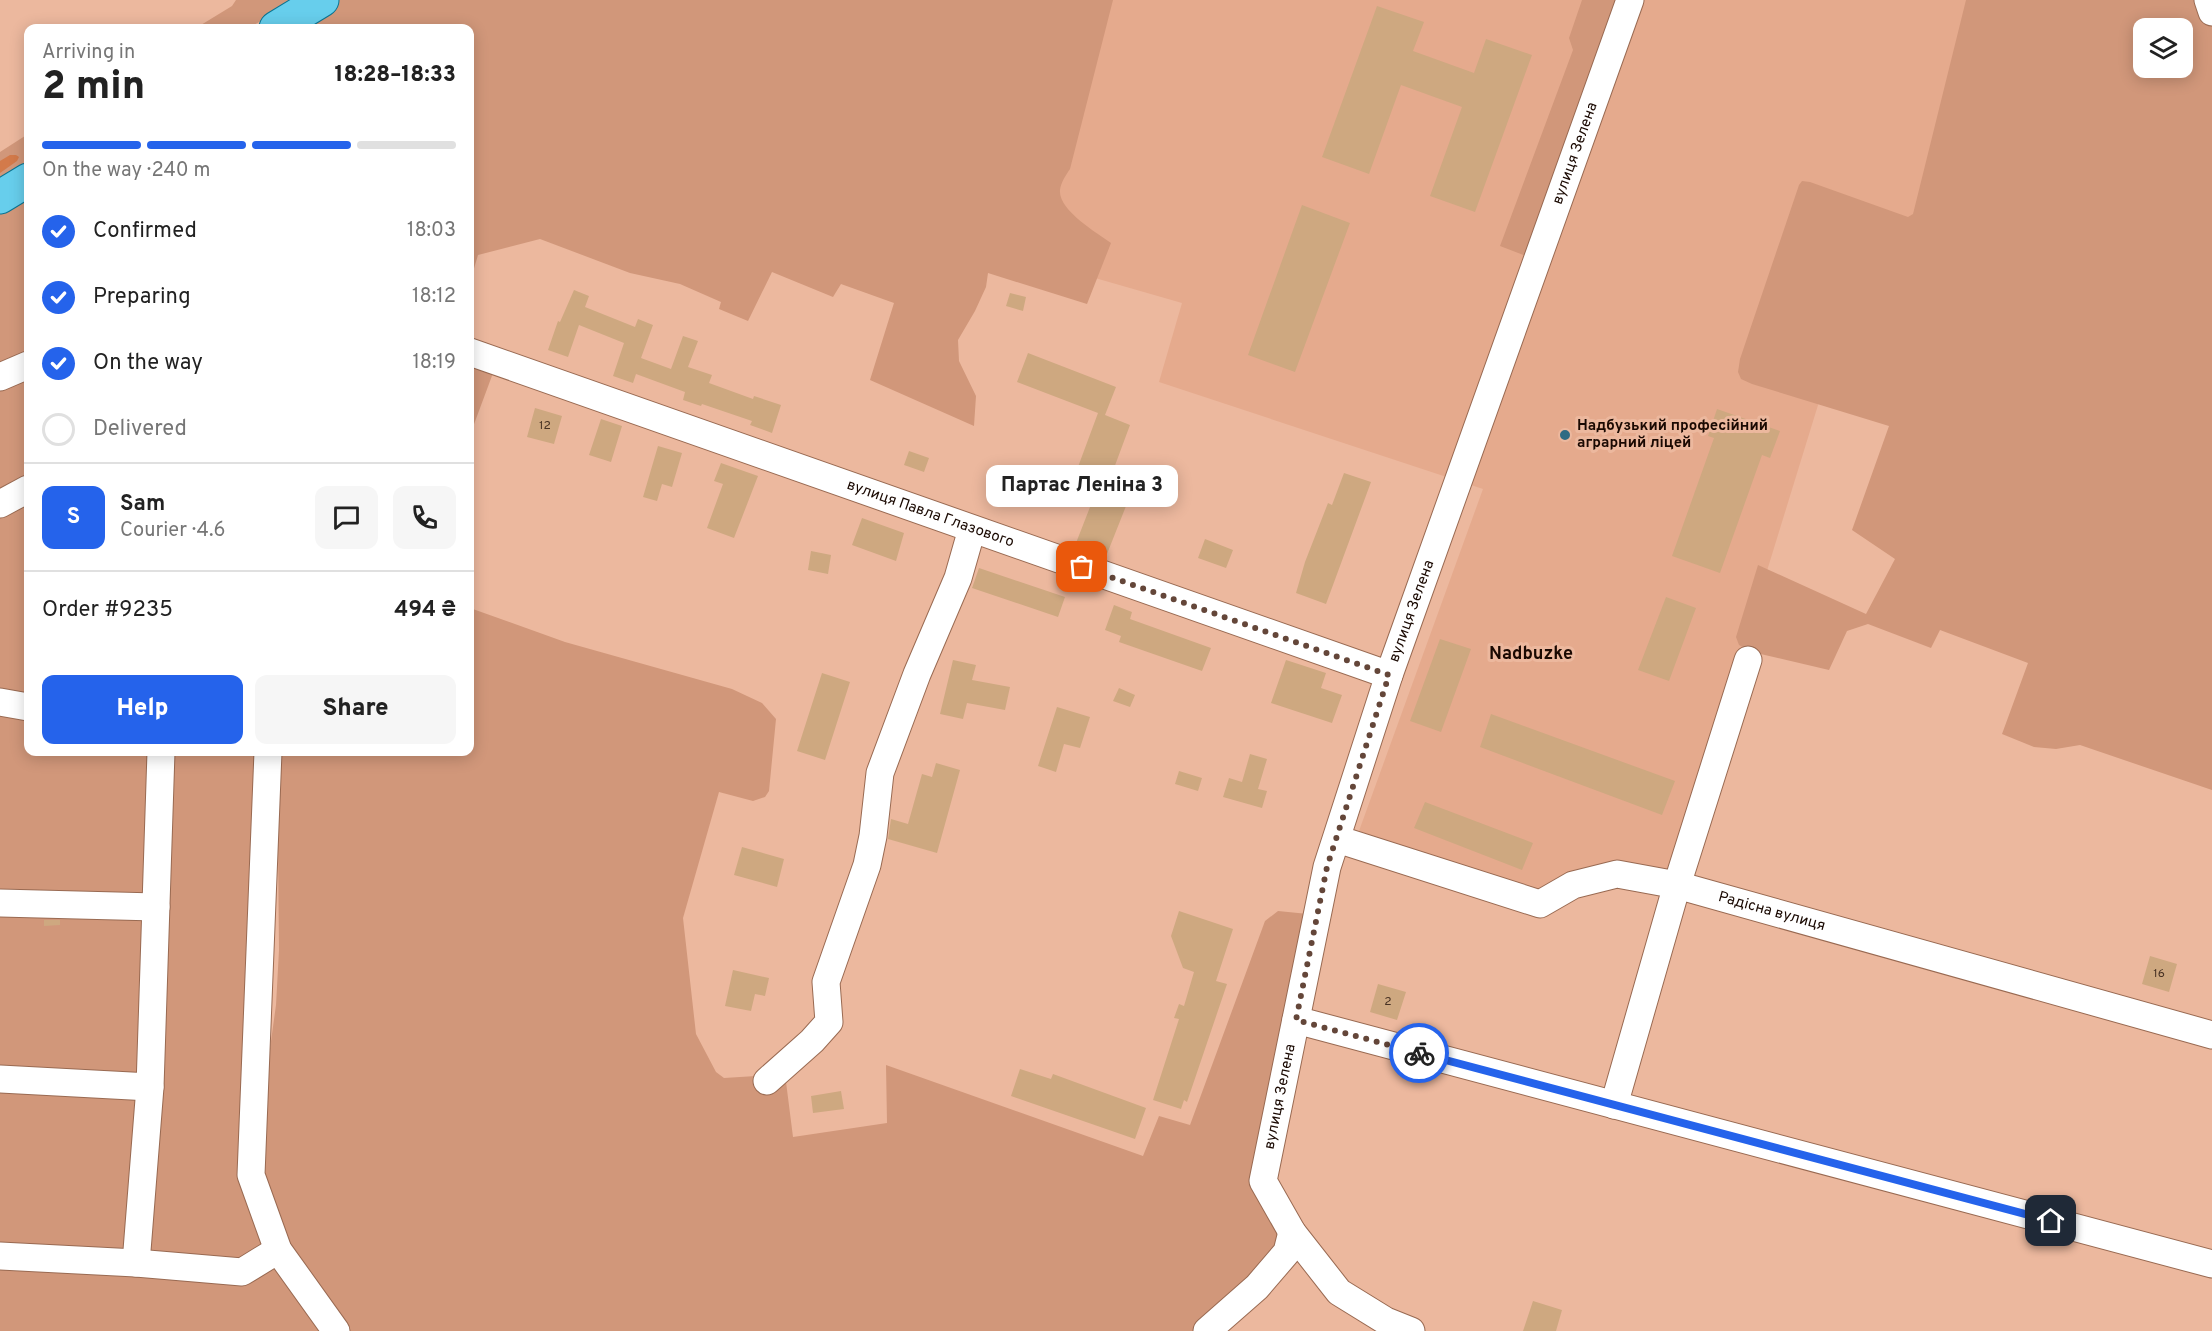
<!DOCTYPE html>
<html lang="en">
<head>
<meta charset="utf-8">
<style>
	:root { --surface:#fff; --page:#f6f6f6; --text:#222; --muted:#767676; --line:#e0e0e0; --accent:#2563eb }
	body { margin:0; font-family:Overpass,sans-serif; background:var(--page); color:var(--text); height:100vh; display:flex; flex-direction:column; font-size:22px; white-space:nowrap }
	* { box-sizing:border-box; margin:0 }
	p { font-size:20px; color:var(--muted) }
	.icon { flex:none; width:33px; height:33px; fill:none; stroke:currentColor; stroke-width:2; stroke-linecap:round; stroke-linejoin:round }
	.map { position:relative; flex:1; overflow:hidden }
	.side { position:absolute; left:24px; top:24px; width:450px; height:732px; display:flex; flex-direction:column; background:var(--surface); border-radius:12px; box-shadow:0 3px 15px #0003 }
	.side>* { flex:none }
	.buttons { position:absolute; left:2133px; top:18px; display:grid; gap:12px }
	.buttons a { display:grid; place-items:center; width:60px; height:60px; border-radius:12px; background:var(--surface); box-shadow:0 3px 15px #0003; font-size:30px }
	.pin { position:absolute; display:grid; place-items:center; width:51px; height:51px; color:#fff; margin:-26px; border-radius:12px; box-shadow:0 3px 9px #0006 }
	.courier { position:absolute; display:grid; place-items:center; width:60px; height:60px; margin:-30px; border:4px solid #2563eb; border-radius:50%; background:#fff; color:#222; box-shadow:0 2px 8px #0007 }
	.bubble { position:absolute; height:42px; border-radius:12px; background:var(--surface); box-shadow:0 3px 15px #0003; font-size:20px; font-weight:800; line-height:42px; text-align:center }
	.overview em { font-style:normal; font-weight:800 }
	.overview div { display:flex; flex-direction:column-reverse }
	.overview { display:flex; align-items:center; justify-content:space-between; height:102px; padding:0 18px }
	h1 { font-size:39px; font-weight:800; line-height:45px }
	.bar { display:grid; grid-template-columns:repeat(4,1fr); gap:9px 6px; align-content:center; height:72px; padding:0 18px }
	.bar i { height:8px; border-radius:4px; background:var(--line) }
	.bar .active { background:var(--accent) }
	.bar p { grid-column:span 4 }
	.line { display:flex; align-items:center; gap:15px; padding:0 18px; border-top:2px solid var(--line) }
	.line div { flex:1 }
	.round { display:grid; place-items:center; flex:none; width:63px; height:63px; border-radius:12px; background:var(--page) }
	ol { padding:0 18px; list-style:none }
	li { display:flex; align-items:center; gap:18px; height:66px }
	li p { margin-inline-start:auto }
	li .icon { padding:6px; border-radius:50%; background:var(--accent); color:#fff; stroke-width:4 }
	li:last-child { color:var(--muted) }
	li i { width:33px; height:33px; border:3px solid var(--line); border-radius:50% }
	.button { display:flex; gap:12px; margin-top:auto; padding:12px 18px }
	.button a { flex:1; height:69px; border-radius:12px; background:var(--accent); color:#fff; font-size:24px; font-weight:800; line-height:69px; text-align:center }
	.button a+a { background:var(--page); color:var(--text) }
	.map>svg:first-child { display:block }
	.built { fill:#e5aa8d }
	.green { fill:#d1977a; fill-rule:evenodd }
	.forest { fill:#d37a4a }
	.building { fill:#cea880 }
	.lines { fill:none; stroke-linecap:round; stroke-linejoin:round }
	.minor-casing { stroke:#996a52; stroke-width:29 }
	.major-casing { stroke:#0a7492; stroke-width:35 }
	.minor { stroke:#fff; stroke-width:27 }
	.major { stroke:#67ceec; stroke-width:33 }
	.done { stroke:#644639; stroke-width:6; stroke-dasharray:0 10.8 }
	.route { stroke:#2563eb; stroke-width:8 }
	.poi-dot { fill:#306b83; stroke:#ecb89e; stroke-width:2 }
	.labels { text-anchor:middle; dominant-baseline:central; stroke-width:6; stroke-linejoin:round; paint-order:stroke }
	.number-label { font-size:12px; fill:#473122 }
	.street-label { font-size:15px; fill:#1a0902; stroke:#ecb89e }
	.poi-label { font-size:15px; font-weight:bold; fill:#1a0902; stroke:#ecb89e; text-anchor:start }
	.quarter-label { font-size:18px; font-weight:bold; fill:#1a0902; stroke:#ecb89e }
</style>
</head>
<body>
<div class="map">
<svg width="2212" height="1331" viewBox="0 0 2212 1331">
	<rect width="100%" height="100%" fill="#ecb89e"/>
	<!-- built -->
	<path class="built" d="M1088,0H1968L1910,238L1871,233L1673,876L1596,865L1538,895L1359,831L1483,489L1159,382L1182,303L1012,254Z"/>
	<!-- green -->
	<path class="green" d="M236,0H295L249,28H196L232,6Z
		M335,0H1113L1070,169C1066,175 1061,182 1060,190C1058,210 1097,233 1111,243L1087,304L988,273L986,287L975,311L958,340L959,361L976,396L974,426L870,380L894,303L841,284L833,297L772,272L748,321L719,309L721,302L680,284L630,273L540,239L478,255L470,282V28H289Z
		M1582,0H1626L1526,256L1500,246L1573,50L1569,38Z
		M1966,0H2212V790L2080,745L2056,749L2034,747L2002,734L2028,663L1940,630L1931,648L1868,624L1847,631L1829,670L1752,652L1739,645L1736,637L1758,565L1866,614L1895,559L1852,530L1889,426L1752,384L1741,379L1738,372L1740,359L1799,185L1802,181L1810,182L1908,217L1913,214ZM2144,28H2182V68H2144Z
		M28,134V165L0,183V152Z
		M28,190V752H274L259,1209L285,1235L267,1187L263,1162L268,1063L276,1005L279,950L278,846L281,752H470V608L565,642L732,689L762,703L776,719L769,791L765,797L753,801L719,792L683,918L696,1034L716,1072L724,1078L785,1074L793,1137L887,1123L886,1065L1143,1156L1159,1116L1190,1125L1265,921L1278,911L1308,914L1276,1183L1293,1226L1209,1331H0V207Z
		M470,355L496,365L470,435Z"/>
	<!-- forest -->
	<path class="forest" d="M10,155H16L19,157L17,161L0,173V161Z"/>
	<!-- building -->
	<path class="building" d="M1377,6L1424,22L1413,51L1474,73L1486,39L1532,55L1475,212L1430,196L1462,107L1401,85L1369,174L1322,157Z
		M1302,205L1350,223L1295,372L1248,355Z
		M574,290L589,296L585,307L635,327L638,319L653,325L641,358L671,369L683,336L698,341L688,367L712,375L709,383L753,399L754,396L781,405L772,433L750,425L752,421L702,404L701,406L683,400L685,392L636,374L633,383L613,376L624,343L579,325L568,357L548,350L558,321L560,322Z
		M1010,293L1026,297L1023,311L1006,306Z
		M1028,353L1116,387L1105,415L1130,425L1107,487L1130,496L1107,554L1076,543L1099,484L1105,487L1075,475L1098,413L1017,382Z
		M535,408L562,416L554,444L527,437Z
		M1717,409L1780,431L1770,458L1762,455L1720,573L1672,556L1714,438L1708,436Z
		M601,419L622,426L611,462L589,455Z
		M658,446L682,453L672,487L662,484L657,501L643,497Z
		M909,451L929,458L924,472L904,465Z
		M721,463L758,476L734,538L707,528L723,484L714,481Z
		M1344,473L1371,482L1326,604L1296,593L1305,562L1328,503L1332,505Z
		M862,518L904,533L896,561L852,545Z
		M1205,539L1233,550L1226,568L1198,558Z
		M811,551L831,555L828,574L808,570Z
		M979,568L1065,597L1058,617L972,588Z
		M1666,597L1696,608L1669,681L1638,670Z
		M1114,605L1132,612L1130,619L1211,648L1202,671L1119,642L1121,636L1105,630Z
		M1440,639L1471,649L1441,732L1410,721Z
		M953,660L976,665L972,680L1010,687L1005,710L967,703L963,719L940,714Z
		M1286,660L1326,673L1321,688L1342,695L1332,723L1271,703Z
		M822,673L850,682L825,760L797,751Z
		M1119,688L1135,695L1130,707L1113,701Z
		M1057,707L1090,717L1080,748L1064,744L1056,772L1038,766Z
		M1491,714L1675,781L1662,815L1480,747Z
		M1250,754L1267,759L1258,789L1267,791L1262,808L1223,797L1229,778L1242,782Z
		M936,763L960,770L937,853L888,839L891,819L908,824L922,774L932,777Z
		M1179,771L1202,778L1198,791L1175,784Z
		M1425,802L1533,843L1522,870L1414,828Z
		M742,847L784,859L777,887L734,875Z
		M1179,911L1233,929L1216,981L1227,984L1187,1102L1184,1100L1181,1109L1153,1100L1179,1019L1174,1018L1179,1004L1184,1006L1194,972L1183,968L1171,936Z
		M44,920H60V925L44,926Z
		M2150,956L2177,964L2169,992L2142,984Z
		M733,970L769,978L765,996L755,994L751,1011L725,1006Z
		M1378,984L1406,992L1397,1020L1370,1012Z
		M1020,1069L1051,1079L1053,1074L1146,1108L1135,1139L1011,1096Z
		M841,1091L844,1109L813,1113L811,1096Z
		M1533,1301L1562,1310L1556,1331H1523Z"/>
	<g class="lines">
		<defs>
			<g id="minor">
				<path d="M2208,0L2212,12"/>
				<path id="s1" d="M470,352L1389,675"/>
				<path d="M0,377L28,365"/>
				<path d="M0,504L28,489"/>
				<path d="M0,702L28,707"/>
				<path d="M268,752L251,1175L278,1250L336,1331"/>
				<path id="s2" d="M1337,839L1540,904L1573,885L1617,874L1677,885L2212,1035"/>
				<path d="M0,903L156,907"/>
				<path d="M1296,1020L2212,1264"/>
				<path d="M0,1079L150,1087"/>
				<path d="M767,1081L812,1041L829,1022L826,982L867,865L873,836L880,773L917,674L958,578L972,529"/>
				<path d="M1614,1105L1677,885L1748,660"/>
				<path d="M0,1256L136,1263L242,1272L278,1250"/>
				<path d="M136,1263L150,1087L161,752"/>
				<path d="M1207,1331L1257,1287L1287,1252L1292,1232"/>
				<path id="s3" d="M1411,1331L1386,1321L1339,1292L1292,1232L1263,1181L1327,867L1389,675L1630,0"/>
			</g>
			<path id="major" d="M276,28L322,0
				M0,197L28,180"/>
		</defs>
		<!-- minor casing -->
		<use href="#minor" class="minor-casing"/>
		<!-- major casing -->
		<use href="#major" class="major-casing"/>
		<!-- minor -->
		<use href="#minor" class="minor"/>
		<!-- major -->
		<use href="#major" class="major"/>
	</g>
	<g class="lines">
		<!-- done -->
		<path class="done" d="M1082,567L1389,675L1327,867L1296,1020L1419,1053"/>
		<!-- route -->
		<path class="route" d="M1419,1053L2051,1221"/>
	</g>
	<!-- markers -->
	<circle class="poi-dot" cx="1565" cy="435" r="6"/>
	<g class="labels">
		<!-- number labels -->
		<g class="number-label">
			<text x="545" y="426">12</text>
			<text x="2159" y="974">16</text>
			<text x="1388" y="1002">2</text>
		</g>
		<!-- street labels -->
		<g class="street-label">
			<text stroke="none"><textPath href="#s3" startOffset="1293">вулиця Зелена</textPath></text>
			<text stroke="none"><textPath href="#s1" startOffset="488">вулиця Павла Глазового</textPath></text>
			<text stroke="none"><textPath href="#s3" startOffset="807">вулиця Зелена</textPath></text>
			<text stroke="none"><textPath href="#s2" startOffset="456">Радісна вулиця</textPath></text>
			<text stroke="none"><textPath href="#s3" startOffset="303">вулиця Зелена</textPath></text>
		</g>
		<!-- poi labels -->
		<g class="poi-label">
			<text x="1577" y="426">Надбузький професійний<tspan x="1577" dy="17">аграрний ліцей</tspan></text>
		</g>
		<!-- quarter labels -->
		<g class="quarter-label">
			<text x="1531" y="654">Nadbuzke</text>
		</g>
	</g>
</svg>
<div class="buttons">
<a><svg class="icon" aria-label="layers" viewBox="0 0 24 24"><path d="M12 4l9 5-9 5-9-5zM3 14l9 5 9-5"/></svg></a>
</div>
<div class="pin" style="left:1082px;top:567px;background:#ea580c"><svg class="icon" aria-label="bag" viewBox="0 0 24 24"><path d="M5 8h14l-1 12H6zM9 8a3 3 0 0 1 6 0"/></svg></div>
<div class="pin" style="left:2051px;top:1221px;background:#1f2937"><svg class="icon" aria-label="home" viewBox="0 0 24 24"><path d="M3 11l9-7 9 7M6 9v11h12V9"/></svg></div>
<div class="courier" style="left:1419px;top:1053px"><svg class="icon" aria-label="bike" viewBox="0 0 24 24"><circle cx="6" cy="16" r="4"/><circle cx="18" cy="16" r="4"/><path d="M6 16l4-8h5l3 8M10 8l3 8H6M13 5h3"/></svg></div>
<div class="bubble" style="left:986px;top:465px;width:192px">Партас Леніна 3</div>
<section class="side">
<div class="overview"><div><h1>2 min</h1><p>Arriving in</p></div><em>18:28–18:33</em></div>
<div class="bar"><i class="active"></i><i class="active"></i><i class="active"></i><i></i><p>On the way · 240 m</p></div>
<ol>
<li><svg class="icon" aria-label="check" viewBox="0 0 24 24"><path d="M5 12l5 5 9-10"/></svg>Confirmed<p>18:03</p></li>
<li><svg class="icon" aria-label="check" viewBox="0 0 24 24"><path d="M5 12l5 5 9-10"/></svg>Preparing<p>18:12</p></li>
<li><svg class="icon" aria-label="check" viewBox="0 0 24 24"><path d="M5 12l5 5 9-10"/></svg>On the way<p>18:19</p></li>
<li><i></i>Delivered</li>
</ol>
<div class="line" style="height:108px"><b class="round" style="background:var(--accent);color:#fff">S</b><div><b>Sam</b><p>Courier · 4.6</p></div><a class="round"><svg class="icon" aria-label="chat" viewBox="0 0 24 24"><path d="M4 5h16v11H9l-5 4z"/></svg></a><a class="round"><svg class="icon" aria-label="phone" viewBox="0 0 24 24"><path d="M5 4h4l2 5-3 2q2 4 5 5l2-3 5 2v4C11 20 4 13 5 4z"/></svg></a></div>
<div class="line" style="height:78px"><div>Order #9235</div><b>494 ₴</b></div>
<div class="button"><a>Help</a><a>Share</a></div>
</section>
</div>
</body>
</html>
